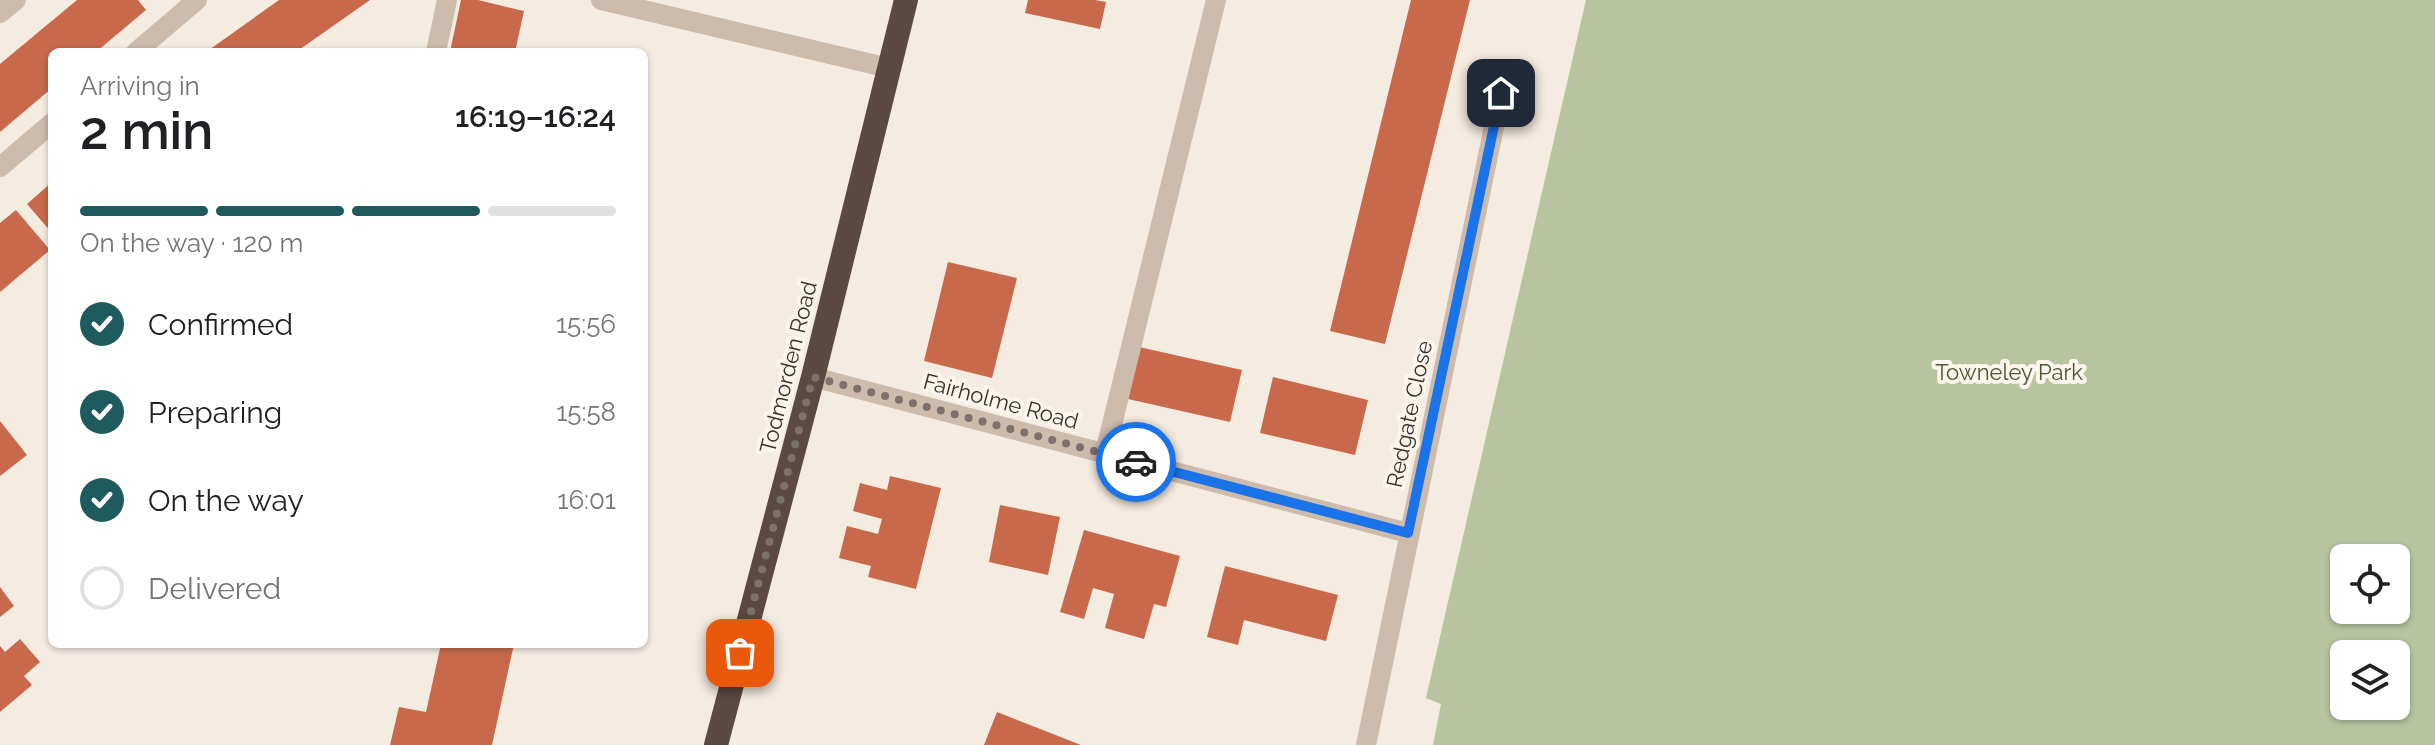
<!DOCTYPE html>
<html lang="en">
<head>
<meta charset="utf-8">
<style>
	:root { --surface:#fff; --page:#f6f6f6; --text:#202124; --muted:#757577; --line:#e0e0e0; --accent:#1f5a5e }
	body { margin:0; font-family:Raleway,sans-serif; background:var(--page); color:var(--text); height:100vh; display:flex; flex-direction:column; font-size:30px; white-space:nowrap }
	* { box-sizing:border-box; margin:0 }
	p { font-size:26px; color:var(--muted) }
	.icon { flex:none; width:44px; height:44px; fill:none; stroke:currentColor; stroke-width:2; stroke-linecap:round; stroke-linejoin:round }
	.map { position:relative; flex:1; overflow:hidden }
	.sheet { position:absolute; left:48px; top:48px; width:600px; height:600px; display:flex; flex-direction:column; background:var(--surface); border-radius:12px; box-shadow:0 2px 6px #0004 }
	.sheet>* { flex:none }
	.fabs { position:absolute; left:2330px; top:544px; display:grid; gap:16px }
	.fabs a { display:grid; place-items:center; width:80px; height:80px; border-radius:12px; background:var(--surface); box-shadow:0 2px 6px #0004; font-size:40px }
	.pin { position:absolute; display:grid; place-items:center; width:68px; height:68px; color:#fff; margin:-34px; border-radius:16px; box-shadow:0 4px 12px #0006 }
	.courier { position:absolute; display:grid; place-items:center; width:80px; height:80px; margin:-40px; border:6px solid #1a73e8; border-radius:50%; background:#fff; color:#222; box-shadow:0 2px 10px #0007 }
	.headline em { font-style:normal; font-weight:600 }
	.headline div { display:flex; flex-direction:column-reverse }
	.headline { display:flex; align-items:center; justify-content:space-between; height:136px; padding:0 32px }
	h1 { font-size:52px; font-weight:600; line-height:60px }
	.bar { display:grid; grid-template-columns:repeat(4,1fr); gap:12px 8px; align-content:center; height:96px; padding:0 32px }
	.bar i { height:10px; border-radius:6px; background:var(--line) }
	.bar .current { background:var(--accent) }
	.bar p { grid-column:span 4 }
	ol { padding:0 32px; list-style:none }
	li { display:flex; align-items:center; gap:24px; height:88px }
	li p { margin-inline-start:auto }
	li .icon { padding:8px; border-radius:50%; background:var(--accent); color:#fff; stroke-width:4 }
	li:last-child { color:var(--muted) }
	li i { width:44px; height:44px; border:4px solid var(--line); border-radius:50% }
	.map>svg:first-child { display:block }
	.green { fill:#b8c4a0; fill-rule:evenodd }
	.building { fill:#c8694b }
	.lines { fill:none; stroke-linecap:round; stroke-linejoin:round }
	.minor { stroke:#cdbbac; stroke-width:20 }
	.highway { stroke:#5c4a42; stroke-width:24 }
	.done { stroke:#7c716b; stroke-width:8; stroke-dasharray:0 14.4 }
	.route { stroke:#1a73e8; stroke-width:10 }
	.labels { text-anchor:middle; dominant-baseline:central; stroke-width:8; stroke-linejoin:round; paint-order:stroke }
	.street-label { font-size:22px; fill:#3b302b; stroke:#fbf5ee }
	.park-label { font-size:22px; fill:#4a5a2e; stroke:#fbf5ee }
</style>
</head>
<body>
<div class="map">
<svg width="2435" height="745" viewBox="0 0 2435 745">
	<rect width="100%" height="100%" fill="#f4ebe1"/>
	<!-- green -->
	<path class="green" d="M1586,0H2435V745H1433L1441,704L1426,698ZM2396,558V610H2344V558ZM2396,654V706H2344V654Z"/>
	<!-- building -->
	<path class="building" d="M77,0H138L146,10L96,52H52V88L0,132V64Z
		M279,0H370L296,52H206Z
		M461,0H478L524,11L515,52H450Z
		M1028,0H1095L1106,2L1100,29L1025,13Z
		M1411,0H1470L1385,344L1330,331Z
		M52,182V233L27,204Z
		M16,210L50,250L0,292V223Z
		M948,262L1017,278L992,378L924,361Z
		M1139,347L1242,370L1230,422L1128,399Z
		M1273,377L1368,400L1355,455L1260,433Z
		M0,421L27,455L0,476Z
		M890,476L941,488L916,589L868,577L871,566L839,558L847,526L878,534L882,519L853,511L860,483L887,490Z
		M1000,505L1060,517L1048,575L989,562Z
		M1084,530L1180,556L1166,607L1154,604L1144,639L1105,628L1114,594L1093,588L1084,619L1060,612Z
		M1225,566L1338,595L1326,641L1244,620L1238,645L1207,637Z
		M0,587L14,606L0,617Z
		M20,639L40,662L24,676L32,685L0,712V646L5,652Z
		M441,644H514L492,745H390L399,707L426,712Z
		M997,712L1081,745H984Z"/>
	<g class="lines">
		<!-- minor -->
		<path class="minor" d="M601,0L889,68
			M0,13L16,0
			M136,52L197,0
			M436,52L447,0
			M0,167L52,123
			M813,377L1408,533
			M1105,453L1216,0
			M1366,745L1501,93"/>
		<!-- highway -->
		<path class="highway" d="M716,745L813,377L906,0"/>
	</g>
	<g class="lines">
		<!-- done -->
		<path class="done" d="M740,653L813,377L1136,462"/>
		<!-- route -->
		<path class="route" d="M1136,462L1408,533L1501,93"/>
	</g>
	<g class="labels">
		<!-- street labels -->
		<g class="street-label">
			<text transform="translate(788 367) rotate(-76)">Todmorden Road</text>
			<text transform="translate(1001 401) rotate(15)">Fairholme Road</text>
			<text transform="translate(1409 414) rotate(-78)">Redgate Close</text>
		</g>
		<!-- park labels -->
		<g class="park-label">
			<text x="2009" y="372">Towneley Park</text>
		</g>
	</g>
</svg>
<div class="fabs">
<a><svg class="icon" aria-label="locate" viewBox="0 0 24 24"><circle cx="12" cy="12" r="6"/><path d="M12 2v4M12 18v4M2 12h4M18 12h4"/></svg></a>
<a><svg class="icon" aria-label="layers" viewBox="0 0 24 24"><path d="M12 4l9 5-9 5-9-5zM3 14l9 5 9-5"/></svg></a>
</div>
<div class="pin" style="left:740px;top:653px;background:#ea580c"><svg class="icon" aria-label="bag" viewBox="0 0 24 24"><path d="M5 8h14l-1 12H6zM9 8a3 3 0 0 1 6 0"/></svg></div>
<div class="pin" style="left:1501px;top:93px;background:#1f2937"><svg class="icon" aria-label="home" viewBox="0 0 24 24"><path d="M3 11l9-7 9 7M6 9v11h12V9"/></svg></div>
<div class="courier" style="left:1136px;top:462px"><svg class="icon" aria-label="car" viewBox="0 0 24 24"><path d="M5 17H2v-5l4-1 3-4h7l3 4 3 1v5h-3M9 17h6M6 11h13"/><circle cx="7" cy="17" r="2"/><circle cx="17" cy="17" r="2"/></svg></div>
<section class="sheet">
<div class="headline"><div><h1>2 min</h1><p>Arriving in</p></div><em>16:19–16:24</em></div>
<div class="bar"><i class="current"></i><i class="current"></i><i class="current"></i><i></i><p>On the way · 120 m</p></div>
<ol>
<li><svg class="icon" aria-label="check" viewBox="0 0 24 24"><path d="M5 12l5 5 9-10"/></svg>Confirmed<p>15:56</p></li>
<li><svg class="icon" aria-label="check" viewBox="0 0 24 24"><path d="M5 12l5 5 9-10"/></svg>Preparing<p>15:58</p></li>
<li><svg class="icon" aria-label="check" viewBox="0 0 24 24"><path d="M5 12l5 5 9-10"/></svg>On the way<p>16:01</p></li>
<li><i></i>Delivered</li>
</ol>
</section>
</div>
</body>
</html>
